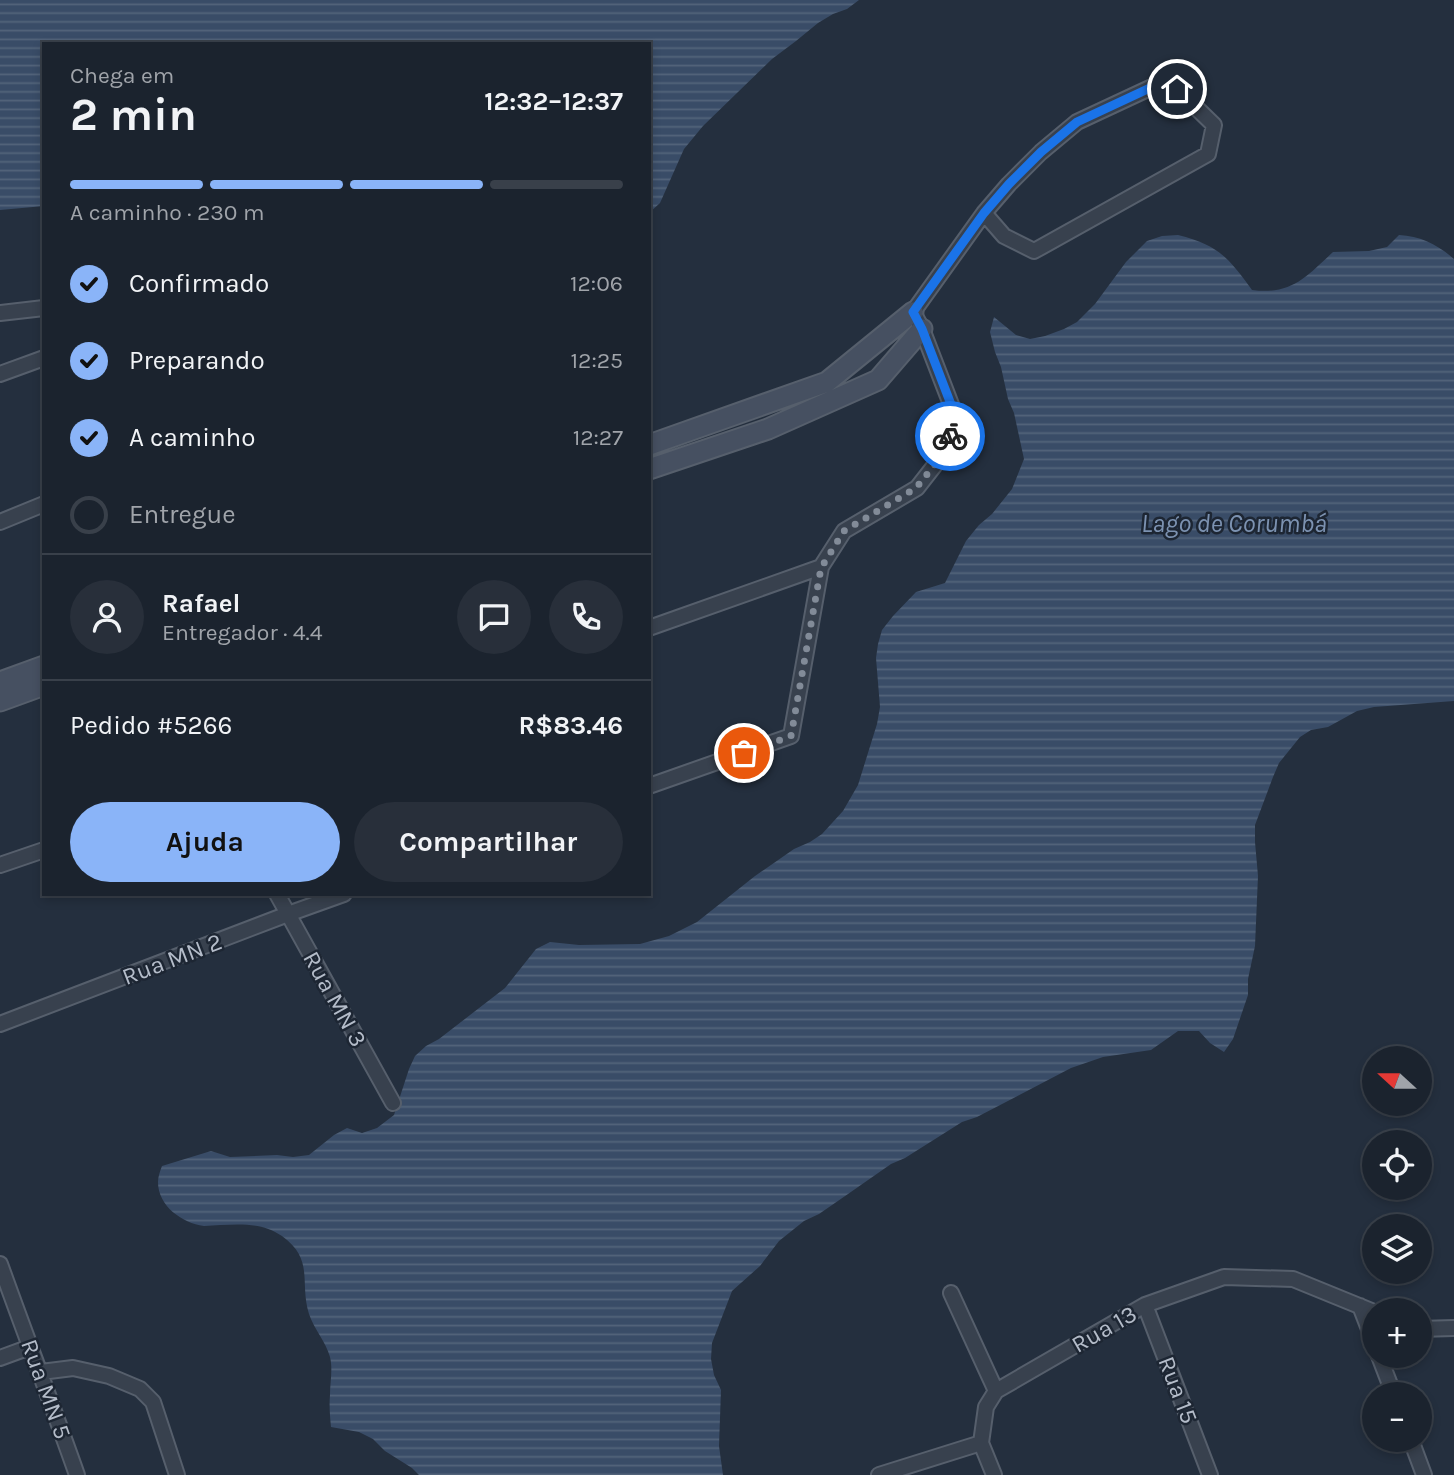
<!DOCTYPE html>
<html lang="pt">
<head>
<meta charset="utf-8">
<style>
	:root { --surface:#1b232e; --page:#282f3a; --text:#f1f3f6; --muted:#a0a4aa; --line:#39404a; --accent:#8ab4f8 }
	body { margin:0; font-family:Karla,sans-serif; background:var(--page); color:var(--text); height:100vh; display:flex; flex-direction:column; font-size:26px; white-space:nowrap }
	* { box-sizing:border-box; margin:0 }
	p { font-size:23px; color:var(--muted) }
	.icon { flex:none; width:38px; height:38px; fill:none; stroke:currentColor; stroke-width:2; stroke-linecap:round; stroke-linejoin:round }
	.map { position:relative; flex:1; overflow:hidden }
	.side { position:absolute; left:42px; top:42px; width:609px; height:854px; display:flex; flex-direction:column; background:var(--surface); border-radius:0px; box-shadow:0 4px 10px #0003,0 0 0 2px var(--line) }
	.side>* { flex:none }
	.needle { width:46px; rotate:291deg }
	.controls { position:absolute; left:1362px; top:1046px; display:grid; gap:14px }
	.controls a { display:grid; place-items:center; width:70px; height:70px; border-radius:50%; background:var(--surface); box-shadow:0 4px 10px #0003,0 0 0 2px var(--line); font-size:35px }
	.pin { position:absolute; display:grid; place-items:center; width:60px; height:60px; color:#fff; margin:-30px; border:4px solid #fff; border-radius:50%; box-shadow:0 2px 7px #0007 }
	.courier { position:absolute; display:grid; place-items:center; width:70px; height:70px; margin:-35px; border:5px solid #1a73e8; border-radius:50%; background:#fff; color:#222; box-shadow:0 2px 9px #0007 }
	.headline em { font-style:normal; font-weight:700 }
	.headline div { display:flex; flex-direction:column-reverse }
	.headline { display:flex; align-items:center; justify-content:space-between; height:119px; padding:0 28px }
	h1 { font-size:46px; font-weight:700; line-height:52px }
	.bar { display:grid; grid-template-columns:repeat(4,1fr); gap:10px 7px; align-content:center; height:84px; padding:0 28px }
	.bar i { height:9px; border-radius:5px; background:var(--line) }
	.bar .active { background:var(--accent) }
	.bar p { grid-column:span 4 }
	.line { display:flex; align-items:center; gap:18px; padding:0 28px; border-top:2px solid var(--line) }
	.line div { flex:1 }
	.round { display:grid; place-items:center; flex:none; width:74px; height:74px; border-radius:37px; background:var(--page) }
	ol { padding:0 28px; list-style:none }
	li { display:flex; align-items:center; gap:21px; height:77px }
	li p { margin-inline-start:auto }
	li .icon { padding:7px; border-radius:50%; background:var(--accent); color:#111; stroke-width:4 }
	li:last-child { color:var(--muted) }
	li i { width:38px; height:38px; border:4px solid var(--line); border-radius:50% }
	.button { display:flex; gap:14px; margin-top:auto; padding:14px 28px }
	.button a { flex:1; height:80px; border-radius:42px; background:var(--accent); color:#111; font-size:28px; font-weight:700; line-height:80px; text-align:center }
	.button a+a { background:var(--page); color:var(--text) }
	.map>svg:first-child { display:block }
	.water { fill:url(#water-rules) }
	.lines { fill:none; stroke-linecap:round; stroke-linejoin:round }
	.street-casing { stroke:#565f6c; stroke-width:18 }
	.secondary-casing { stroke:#565f6c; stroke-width:23 }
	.street { stroke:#38414e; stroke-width:14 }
	.secondary { stroke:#465061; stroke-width:19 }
	.done { stroke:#828b98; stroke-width:7; stroke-dasharray:0 12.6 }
	.route { stroke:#1a73e8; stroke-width:9 }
	.labels { text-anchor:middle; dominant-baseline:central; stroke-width:5; stroke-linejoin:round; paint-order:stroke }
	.street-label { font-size:24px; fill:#b4bcc9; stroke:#1d2633 }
	.water-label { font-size:26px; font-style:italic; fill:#7c92b1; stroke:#1d2633 }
</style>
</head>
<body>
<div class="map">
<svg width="1454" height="1475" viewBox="0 0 1454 1475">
	<defs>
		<pattern id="water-rules" width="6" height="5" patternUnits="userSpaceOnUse" patternTransform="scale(1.75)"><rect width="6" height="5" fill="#394c67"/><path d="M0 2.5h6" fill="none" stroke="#53647b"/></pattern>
	</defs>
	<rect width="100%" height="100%" fill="#242f3e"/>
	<!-- water -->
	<path class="water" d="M0,0H859L847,9L833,14L818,23L796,41L772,59L703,126L684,149L660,203L649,213V44H44V206L0,210Z
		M1178,235C1218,245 1228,257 1252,290C1292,295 1306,277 1333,252L1369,251L1387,247L1399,235C1421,236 1438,245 1454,259V701L1374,707L1357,711L1328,727L1311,730L1300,737L1279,763L1273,777L1255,825V842L1258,876L1255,946L1248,979V995L1233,1039L1224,1052L1210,1043L1199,1031H1178L1151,1050L1103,1057L1071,1068L977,1117L962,1122L905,1158L891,1164L848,1194L819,1214L804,1221L779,1241L760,1266L732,1291L712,1343L711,1359L714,1375L721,1390L719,1446L723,1475H419L412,1468L385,1451L373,1439L359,1432L331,1427C330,1416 329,1405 330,1395C330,1383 333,1369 330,1357C326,1342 314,1329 309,1314C299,1282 315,1260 282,1236C263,1223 243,1224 220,1225C215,1225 209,1226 204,1226C182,1223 158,1206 158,1182C158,1177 160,1171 162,1166L211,1151L230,1157L277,1155L293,1157L309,1155L334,1135L347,1128L362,1133L377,1128L394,1115L409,1069L415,1056L426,1046L439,1039L505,988L536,949L550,942L579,945L640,944L669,936L697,922L755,876L794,849L810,842L822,834L843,811L858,785L877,724L880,707L876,658L878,644L882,630L893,616L916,592L945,583L966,541L979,525L992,514L1012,489L1024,459L1014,413L1008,399L1001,367L995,352L990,332L994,317L1016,335L1030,339L1045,336L1064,329L1077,322L1095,304L1126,262L1147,241L1162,236Z"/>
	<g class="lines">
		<defs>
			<path id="street" d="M0,313L44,308
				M0,374L44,358
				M0,522L44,504
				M649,628L821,567
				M649,786L791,736L821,567L844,531L917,488L949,447L952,407L922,329L913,312L984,213L1009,184L1041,152L1077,122L1152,87L1177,89L1214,125L1208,154L1034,251L1004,236L984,213
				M0,865L44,850
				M277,894L393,1103
				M0,1024L288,914L344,894
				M0,1264C25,1334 52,1404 77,1475
				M951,1293L996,1391
				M1145,1305L1210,1475
				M1360,1306L1374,1342
				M1419,1329L1454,1328
				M1379,1356L1394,1395
				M0,1358L30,1347
				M41,1372L73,1368L109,1376L140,1389L153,1402L177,1475
				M1411,1440L1424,1475
				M981,1443L994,1475
				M879,1475L981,1443L986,1407L996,1391L1145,1305L1224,1277L1293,1279L1374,1312"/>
			<path id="secondary" d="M649,445L827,382L913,312
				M649,469L768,429L878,380L922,329
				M0,682L44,666
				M0,701L44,685"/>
		</defs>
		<!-- street casing -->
		<use href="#street" class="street-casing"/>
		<!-- secondary casing -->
		<use href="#secondary" class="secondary-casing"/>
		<!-- street -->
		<use href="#street" class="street"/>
		<!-- secondary -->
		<use href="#secondary" class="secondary"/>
	</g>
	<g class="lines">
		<!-- done -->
		<path class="done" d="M744,753L791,736L821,568L844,531L916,488L949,447L950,436"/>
		<!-- route -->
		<path class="route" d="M950,436L952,407L922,329L913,312L984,213L1009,184L1041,152L1077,122L1152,87L1177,89"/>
	</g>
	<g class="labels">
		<!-- street labels -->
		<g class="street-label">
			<text transform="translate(172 959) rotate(-21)">Rua MN 2</text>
			<text transform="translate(335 999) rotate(61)">Rua MN 3</text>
			<text transform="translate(1104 1329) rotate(-30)">Rua 13</text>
			<text transform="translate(46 1389) rotate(70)">Rua MN 5</text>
			<text transform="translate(1178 1390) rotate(69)">Rua 15</text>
		</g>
		<!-- water labels -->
		<g class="water-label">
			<text x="1234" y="523">Lago de Corumbá</text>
		</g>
	</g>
</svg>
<div class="controls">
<a><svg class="needle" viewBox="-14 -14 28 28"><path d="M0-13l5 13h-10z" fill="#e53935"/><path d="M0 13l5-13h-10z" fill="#a0a4aa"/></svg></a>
<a><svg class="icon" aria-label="locate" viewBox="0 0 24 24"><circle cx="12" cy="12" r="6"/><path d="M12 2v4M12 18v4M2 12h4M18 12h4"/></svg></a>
<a><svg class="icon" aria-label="layers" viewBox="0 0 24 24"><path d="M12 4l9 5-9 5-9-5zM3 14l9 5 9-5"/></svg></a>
<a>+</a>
<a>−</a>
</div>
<div class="pin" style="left:744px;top:753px;background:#ea580c"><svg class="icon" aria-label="bag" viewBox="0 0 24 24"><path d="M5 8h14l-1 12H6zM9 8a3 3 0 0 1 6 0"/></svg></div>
<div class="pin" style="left:1177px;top:89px;background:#1f2937"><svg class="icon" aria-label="home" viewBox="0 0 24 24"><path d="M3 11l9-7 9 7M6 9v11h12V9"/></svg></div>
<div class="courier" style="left:950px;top:436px"><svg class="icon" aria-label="bike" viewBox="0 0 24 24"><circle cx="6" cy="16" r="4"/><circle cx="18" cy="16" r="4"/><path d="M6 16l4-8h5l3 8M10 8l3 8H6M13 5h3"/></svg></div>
<section class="side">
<div class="headline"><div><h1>2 min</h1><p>Chega em</p></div><em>12:32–12:37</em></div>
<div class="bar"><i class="active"></i><i class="active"></i><i class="active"></i><i></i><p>A caminho · 230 m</p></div>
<ol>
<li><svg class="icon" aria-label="check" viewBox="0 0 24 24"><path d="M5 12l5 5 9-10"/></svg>Confirmado<p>12:06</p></li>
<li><svg class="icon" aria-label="check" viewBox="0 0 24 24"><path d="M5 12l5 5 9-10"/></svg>Preparando<p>12:25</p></li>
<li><svg class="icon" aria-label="check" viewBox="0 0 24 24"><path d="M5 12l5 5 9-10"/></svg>A caminho<p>12:27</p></li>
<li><i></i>Entregue</li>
</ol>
<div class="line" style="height:126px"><a class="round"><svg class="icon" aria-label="person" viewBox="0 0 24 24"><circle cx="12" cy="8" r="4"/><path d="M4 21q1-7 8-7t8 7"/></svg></a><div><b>Rafael</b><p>Entregador · 4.4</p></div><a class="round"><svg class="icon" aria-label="chat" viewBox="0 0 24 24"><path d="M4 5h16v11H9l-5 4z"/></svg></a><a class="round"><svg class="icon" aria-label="phone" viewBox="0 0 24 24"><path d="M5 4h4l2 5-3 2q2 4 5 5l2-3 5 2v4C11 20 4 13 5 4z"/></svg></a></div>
<div class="line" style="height:91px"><div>Pedido #5266</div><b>R$83.46</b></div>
<div class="button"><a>Ajuda</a><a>Compartilhar</a></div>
</section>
</div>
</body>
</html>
